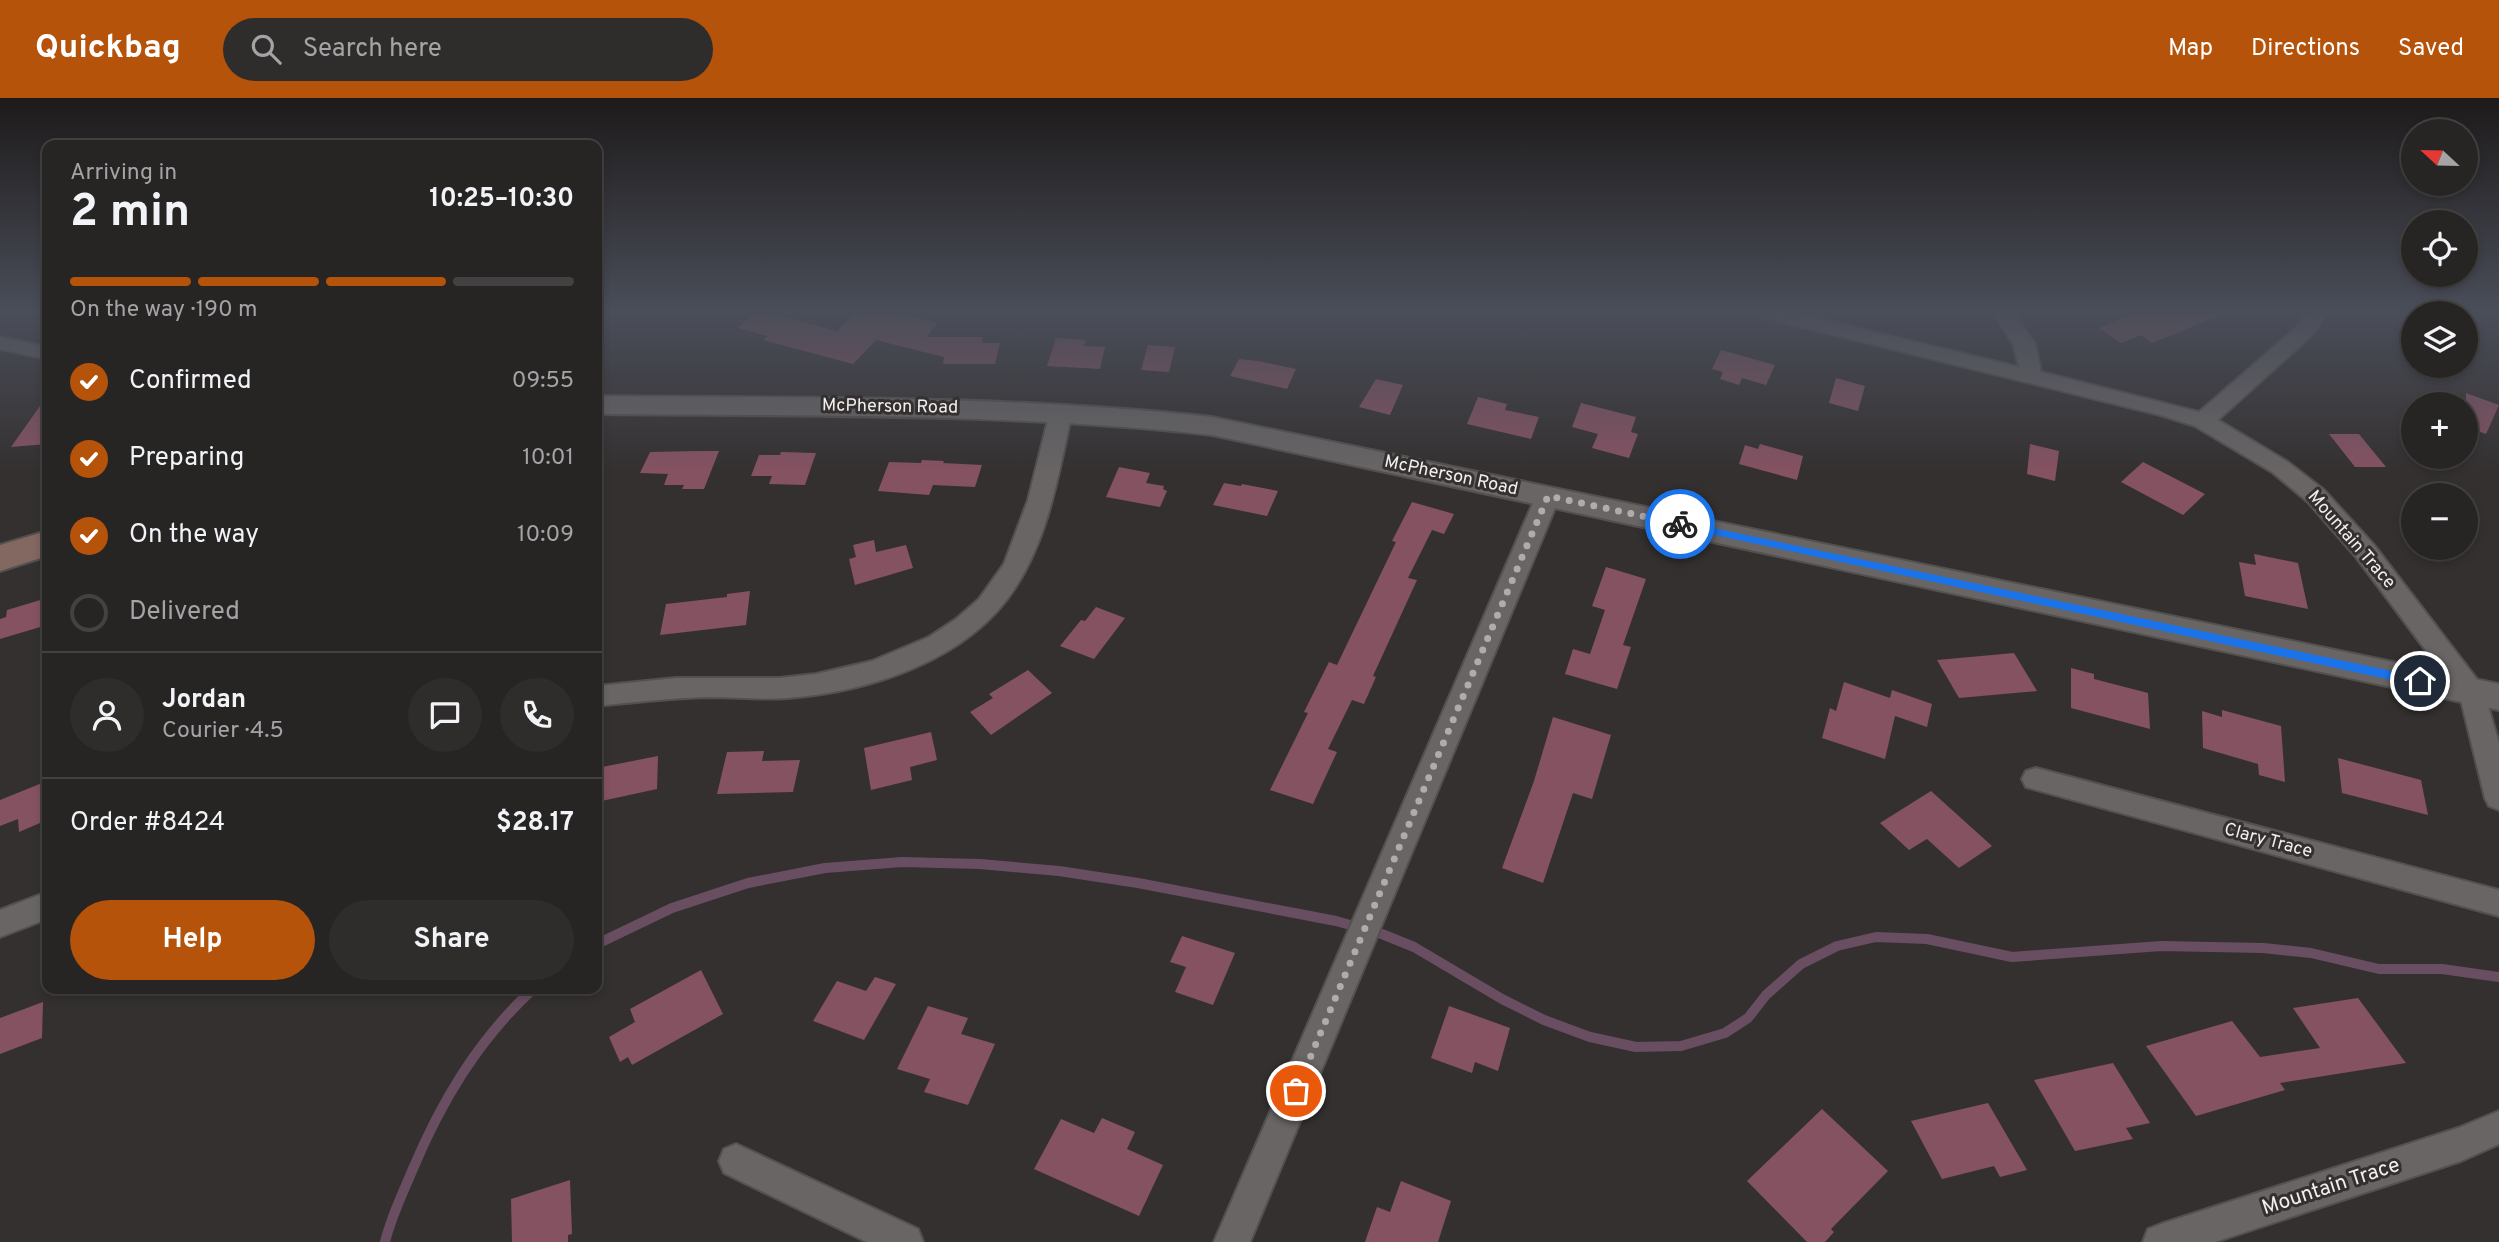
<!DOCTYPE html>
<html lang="en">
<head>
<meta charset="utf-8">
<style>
	:root { --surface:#272424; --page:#2f2c2c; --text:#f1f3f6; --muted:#a4a4a6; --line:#434141; --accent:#b45309 }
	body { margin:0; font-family:Overpass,sans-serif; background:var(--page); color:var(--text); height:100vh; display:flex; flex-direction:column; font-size:26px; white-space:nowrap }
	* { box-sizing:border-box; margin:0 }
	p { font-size:23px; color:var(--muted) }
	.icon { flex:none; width:38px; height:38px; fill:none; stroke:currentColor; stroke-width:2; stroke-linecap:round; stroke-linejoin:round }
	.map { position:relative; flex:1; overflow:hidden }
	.details { position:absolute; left:42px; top:42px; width:560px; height:854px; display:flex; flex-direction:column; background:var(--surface); border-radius:14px; box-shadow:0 4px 10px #0003,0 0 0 2px var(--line) }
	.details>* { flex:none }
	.needle { width:46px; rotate:292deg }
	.fabs { position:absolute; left:2401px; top:21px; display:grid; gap:14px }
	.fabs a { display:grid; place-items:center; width:77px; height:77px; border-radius:50%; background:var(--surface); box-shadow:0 4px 10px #0003,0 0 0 2px var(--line); font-size:35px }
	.pin { position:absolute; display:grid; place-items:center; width:60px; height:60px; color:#fff; margin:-30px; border:4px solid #fff; border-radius:50%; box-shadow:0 2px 7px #0007 }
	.courier { position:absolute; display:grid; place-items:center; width:70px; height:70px; margin:-35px; border:5px solid #1a73e8; border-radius:50%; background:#fff; color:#222; box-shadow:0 2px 9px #0007 }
	.head em { font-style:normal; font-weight:700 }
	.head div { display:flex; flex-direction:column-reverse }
	.head { display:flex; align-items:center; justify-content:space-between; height:119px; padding:0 28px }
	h1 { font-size:46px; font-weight:700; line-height:52px }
	.bar { display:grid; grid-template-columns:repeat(4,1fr); gap:10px 7px; align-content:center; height:84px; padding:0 28px }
	.bar i { height:9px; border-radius:5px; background:var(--line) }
	.bar .on { background:var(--accent) }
	.bar p { grid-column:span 4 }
	.line { display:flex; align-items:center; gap:18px; padding:0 28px; border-top:2px solid var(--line) }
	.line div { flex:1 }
	.round { display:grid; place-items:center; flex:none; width:74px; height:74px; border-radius:37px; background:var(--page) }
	ol { padding:0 28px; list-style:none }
	li { display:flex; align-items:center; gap:21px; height:77px }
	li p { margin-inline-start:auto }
	li .icon { padding:7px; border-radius:50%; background:var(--accent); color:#fff; stroke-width:4 }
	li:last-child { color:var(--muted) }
	li i { width:38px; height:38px; border:4px solid var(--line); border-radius:50% }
	.action { display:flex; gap:14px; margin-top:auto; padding:14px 28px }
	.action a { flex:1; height:80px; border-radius:42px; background:var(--accent); color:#fff; font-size:28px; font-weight:700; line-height:80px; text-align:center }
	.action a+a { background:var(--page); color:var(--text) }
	header { display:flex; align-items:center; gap:42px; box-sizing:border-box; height:98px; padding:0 35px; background:var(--accent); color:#fff }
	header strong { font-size:33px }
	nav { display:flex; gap:38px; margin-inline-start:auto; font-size:24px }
	.search { width:490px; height:63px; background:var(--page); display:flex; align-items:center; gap:18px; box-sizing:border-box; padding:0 24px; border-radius:38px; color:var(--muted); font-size:26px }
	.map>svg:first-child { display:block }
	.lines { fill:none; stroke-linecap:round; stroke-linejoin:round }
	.stream { stroke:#694e61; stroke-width:10 }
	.building { fill:#855262 }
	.minor-casing { stroke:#535050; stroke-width:4 }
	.tertiary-casing { stroke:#535050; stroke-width:4 }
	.secondary-casing { stroke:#535050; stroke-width:4 }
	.minor { fill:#696565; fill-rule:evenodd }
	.tertiary { fill:#696565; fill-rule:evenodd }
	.secondary { fill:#836761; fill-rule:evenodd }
	.route { fill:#1a73e8 }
	.done { stroke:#afacac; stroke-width:7; stroke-dasharray:0 12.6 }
	.labels { text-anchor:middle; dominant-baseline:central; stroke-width:6; stroke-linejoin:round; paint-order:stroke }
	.street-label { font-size:18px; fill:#f1eeee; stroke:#343030 }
	.near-street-label { font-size:21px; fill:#f1eeee; stroke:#343030 }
</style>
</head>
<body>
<header>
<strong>Quickbag</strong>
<div class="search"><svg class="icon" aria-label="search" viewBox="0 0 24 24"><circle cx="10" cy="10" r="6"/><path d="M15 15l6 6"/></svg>Search here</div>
<nav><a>Map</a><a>Directions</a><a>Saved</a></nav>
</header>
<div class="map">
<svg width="2499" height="1144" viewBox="0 0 2499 1144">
	<rect width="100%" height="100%" fill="#343030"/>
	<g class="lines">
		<!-- stream -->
		<path class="stream" d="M597,846L672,810L748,785L825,770L902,764L980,766L1059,773L1138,785L1336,823L1382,836L1414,849L1502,901L1544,922L1590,939L1636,949L1681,948L1725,935L1748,920L1766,897L1801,866L1837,848L1876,839L1927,841L2012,859L2161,848L2263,850L2311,855L2379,871H2442L2499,879
			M385,1144C391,1119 402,1097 412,1073C441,1004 477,943 533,891"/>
	</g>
	<!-- building -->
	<path class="building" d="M754,215H769L837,233L854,216L862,218L865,215H896L938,225L926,239H983L982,245H1000L995,266H943L944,259L876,242L853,266L763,242L768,238L738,230Z
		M2135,215H2223V216L2152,245L2141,237L2121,245L2099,230Z
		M1056,240L1086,242L1084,248L1105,249L1100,271L1047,268Z
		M1148,247L1175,249L1169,274L1141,272Z
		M1721,252L1775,267L1766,287L1742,280L1739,287L1720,281L1723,274L1712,271Z
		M1239,261L1258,263L1296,271L1287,291L1230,278Z
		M1836,280L1865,288L1858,313L1829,305Z
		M1376,281L1403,287L1390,317L1359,309Z
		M2466,295L2499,307L2486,336L2466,329Z
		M47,298V346L11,349Z
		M1478,299L1507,306L1505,312L1539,319L1531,341L1467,326Z
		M1581,305L1636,319L1631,334L1638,336L1629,360L1592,350L1598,336L1572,329Z
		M2329,336H2359L2386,369H2355Z
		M1760,346L1803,358L1797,382L1739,366L1745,347L1758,351Z
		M2030,346L2059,353L2055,383L2027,376Z
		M698,353H719L704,391H682L684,387H664L668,376L640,375L650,354Z
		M781,354L816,355L805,387L769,386L772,378H751L759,357H780Z
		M922,362L944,363L943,365L982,367L975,389L933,387L929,397L878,393L889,364L921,365Z
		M2143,364L2205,396L2183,417L2121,384Z
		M1119,369L1150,375L1146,385L1164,388L1163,391L1167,393L1160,409L1106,399Z
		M1224,385L1241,388L1242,386L1278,393L1267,418L1213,407Z
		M1412,404L1454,416L1444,436L1432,432L1408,480L1417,482L1373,578L1376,579L1364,606L1352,602L1328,651L1337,654L1313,706L1270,692L1308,615L1304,614L1329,564L1337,567L1396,444L1392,443Z
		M874,442L876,454L906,447L913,470L855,487L849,461L856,459L853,447Z
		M2254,456L2298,465L2308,511L2245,498L2239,464L2256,467Z
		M1606,469L1646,481L1623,547L1631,549L1617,591L1565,576L1573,551L1590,556L1605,512L1592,508Z
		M750,493L746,527L660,537L666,506L727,499V496Z
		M47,500V527L0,541V521L6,519L7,512Z
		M1096,509L1125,520L1094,561L1060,548L1081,522L1085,523Z
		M2014,555L2037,593L1959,600L1937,562Z
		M2071,570L2094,576V581L2148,595L2150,631L2071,610Z
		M1028,572L1052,595L991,637L970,614L993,600L989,596Z
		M1844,584L1890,600L1892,592L1932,606L1927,629L1895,618L1885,661L1822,640L1830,610L1836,613Z
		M2222,612L2281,628L2285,684L2259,677L2258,666L2203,650L2202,613L2222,619Z
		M1553,619L1611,637L1592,701L1573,695L1543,785L1502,770L1534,683Z
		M931,634L937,662L910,669L912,682L871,692L864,650Z
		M764,653L762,663L800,662L793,694L717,696L727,654Z
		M658,658L657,691L597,704V670Z
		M2338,660L2421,682L2428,717L2342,695Z
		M47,683V722L19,734L18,721L0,728V702Z
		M1931,693L1992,748L1959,770L1927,741L1909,752L1880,725Z
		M1182,838L1235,855L1213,907L1175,894L1186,869L1170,864Z
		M701,872L723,916L632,967L628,959L620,964L609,939L635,924L630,911Z
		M875,879L896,886L864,942L813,923L837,883L866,893Z
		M2358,900L2406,965L2280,985L2285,992L2196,1018L2146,948L2232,923L2260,959L2320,950L2293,910Z
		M43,904L42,940L0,956V920Z
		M928,908L968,920L961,936L995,946L968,1007L924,994L930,981L897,971Z
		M1449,908L1510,930L1498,973L1475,964L1472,975L1431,960Z
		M2113,965L2150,1025L2126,1030L2133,1041L2075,1053L2034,982Z
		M1988,1005L2027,1072L2000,1079L1994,1068L1942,1081L1911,1023Z
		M1822,1011L1888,1073L1831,1131L1834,1134L1825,1144H1807L1747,1083Z
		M1102,1020L1135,1034L1127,1051L1163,1067L1139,1118L1034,1071L1061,1021L1094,1035Z
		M570,1082L572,1136L568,1137V1144H512L511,1101Z
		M1401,1083L1451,1103L1438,1144H1365L1377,1109L1390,1114Z"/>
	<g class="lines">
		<defs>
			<path id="minor" d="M1758,215H1794L2019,269L2013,246L1993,215H2013L2035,246L2041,274L2199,314L2298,228L2307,215H2327L2313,236L2218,322L2288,364L2324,392L2374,447L2482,588L2499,645V712L2489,708L2485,700L2460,598L2356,459L2308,404L2272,374L2195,328L2160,317L1761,219Z
				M0,239L47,249V261L0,251Z
				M1061,307L1069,309L1072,314C1059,374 1049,438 1015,490C969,562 869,594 788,600C761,602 735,599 708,599C671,600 634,604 597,608V588L676,580H779L816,576L872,563L929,539L956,521L979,501L1004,466L1028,402L1050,314L1053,309Z
				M1548,390L1556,392L1560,398L1250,1144H1214L1536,398L1540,392Z
				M2036,670L2499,792V818L2026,689L2022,681L2026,673Z
				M47,794V821L0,839V812Z
				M2499,1013V1046L2461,1063L2215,1144H2143L2148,1131L2161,1126L2458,1030Z
				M736,1046L918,1131L923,1144H867L724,1075L719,1063L724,1051Z"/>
			<path id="tertiary" d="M597,298C802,300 1008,297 1212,319L2499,586V612L1212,337C1008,315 802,318 597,316Z"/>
			<path id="secondary" d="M47,433V458L0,473V447Z"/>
		</defs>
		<!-- minor casing -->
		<use href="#minor" class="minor-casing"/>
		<!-- tertiary casing -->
		<use href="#tertiary" class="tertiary-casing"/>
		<!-- secondary casing -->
		<use href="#secondary" class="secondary-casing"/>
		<!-- minor -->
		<use href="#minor" class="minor"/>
		<!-- tertiary -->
		<use href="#tertiary" class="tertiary"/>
		<!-- secondary -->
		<use href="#secondary" class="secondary"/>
	</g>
	<!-- sky -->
	<linearGradient id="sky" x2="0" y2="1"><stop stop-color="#1d1a1a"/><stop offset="0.57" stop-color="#4a4e59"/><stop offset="1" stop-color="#4a4e59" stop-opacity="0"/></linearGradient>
	<rect width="2499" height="375" fill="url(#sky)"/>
	<!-- route -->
	<path class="route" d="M1680,423L2420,579L2425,583L2420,588L1677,429L1675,426Z"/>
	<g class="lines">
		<!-- done -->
		<path class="done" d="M1296,993L1548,398L1680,426"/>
	</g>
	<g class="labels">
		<!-- street labels -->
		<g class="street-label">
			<text transform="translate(890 309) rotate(1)">McPherson Road</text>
			<text transform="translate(1451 378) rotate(12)">McPherson Road</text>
			<text transform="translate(2351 442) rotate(49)">Mountain Trace</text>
			<text transform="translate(2268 743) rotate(15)">Clary Trace</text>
		</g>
		<!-- near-street labels -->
		<g class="near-street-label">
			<text transform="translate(2331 1089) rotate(-18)">Mountain Trace</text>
		</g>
	</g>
</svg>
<div class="fabs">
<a><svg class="needle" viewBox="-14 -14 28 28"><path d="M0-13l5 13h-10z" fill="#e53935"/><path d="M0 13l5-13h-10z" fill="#a4a4a6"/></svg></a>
<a><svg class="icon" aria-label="locate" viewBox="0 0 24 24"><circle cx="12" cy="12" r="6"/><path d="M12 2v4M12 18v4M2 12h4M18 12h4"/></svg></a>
<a><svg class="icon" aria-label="layers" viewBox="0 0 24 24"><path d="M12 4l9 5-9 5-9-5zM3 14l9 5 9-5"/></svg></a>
<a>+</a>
<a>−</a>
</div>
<div class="pin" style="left:1296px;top:993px;background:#ea580c"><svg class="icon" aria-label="bag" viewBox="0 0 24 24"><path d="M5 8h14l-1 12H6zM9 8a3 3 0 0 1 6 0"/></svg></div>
<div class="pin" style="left:2420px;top:583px;background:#1f2937"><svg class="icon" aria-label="home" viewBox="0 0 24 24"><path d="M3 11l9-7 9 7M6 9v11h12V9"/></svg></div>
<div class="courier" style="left:1680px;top:426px"><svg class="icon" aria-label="bike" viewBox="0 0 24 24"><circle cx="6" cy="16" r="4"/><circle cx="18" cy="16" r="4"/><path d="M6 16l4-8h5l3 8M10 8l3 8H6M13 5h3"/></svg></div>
<section class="details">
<div class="head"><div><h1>2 min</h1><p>Arriving in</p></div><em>10:25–10:30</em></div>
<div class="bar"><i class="on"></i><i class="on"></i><i class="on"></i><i></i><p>On the way · 190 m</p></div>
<ol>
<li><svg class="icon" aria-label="check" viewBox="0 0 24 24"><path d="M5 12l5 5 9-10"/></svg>Confirmed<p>09:55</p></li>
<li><svg class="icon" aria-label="check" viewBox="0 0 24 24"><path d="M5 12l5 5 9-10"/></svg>Preparing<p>10:01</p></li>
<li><svg class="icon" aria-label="check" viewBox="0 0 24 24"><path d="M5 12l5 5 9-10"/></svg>On the way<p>10:09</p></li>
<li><i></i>Delivered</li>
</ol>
<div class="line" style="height:126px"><a class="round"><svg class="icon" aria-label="person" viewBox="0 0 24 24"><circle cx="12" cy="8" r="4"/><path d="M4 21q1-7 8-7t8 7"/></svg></a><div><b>Jordan</b><p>Courier · 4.5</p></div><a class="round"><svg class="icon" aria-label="chat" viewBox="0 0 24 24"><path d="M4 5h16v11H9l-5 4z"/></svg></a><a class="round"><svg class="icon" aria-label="phone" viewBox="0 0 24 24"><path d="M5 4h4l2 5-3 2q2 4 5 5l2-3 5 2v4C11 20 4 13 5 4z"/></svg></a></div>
<div class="line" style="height:91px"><div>Order #8424</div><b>$28.17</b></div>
<div class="action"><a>Help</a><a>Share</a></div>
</section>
</div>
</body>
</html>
